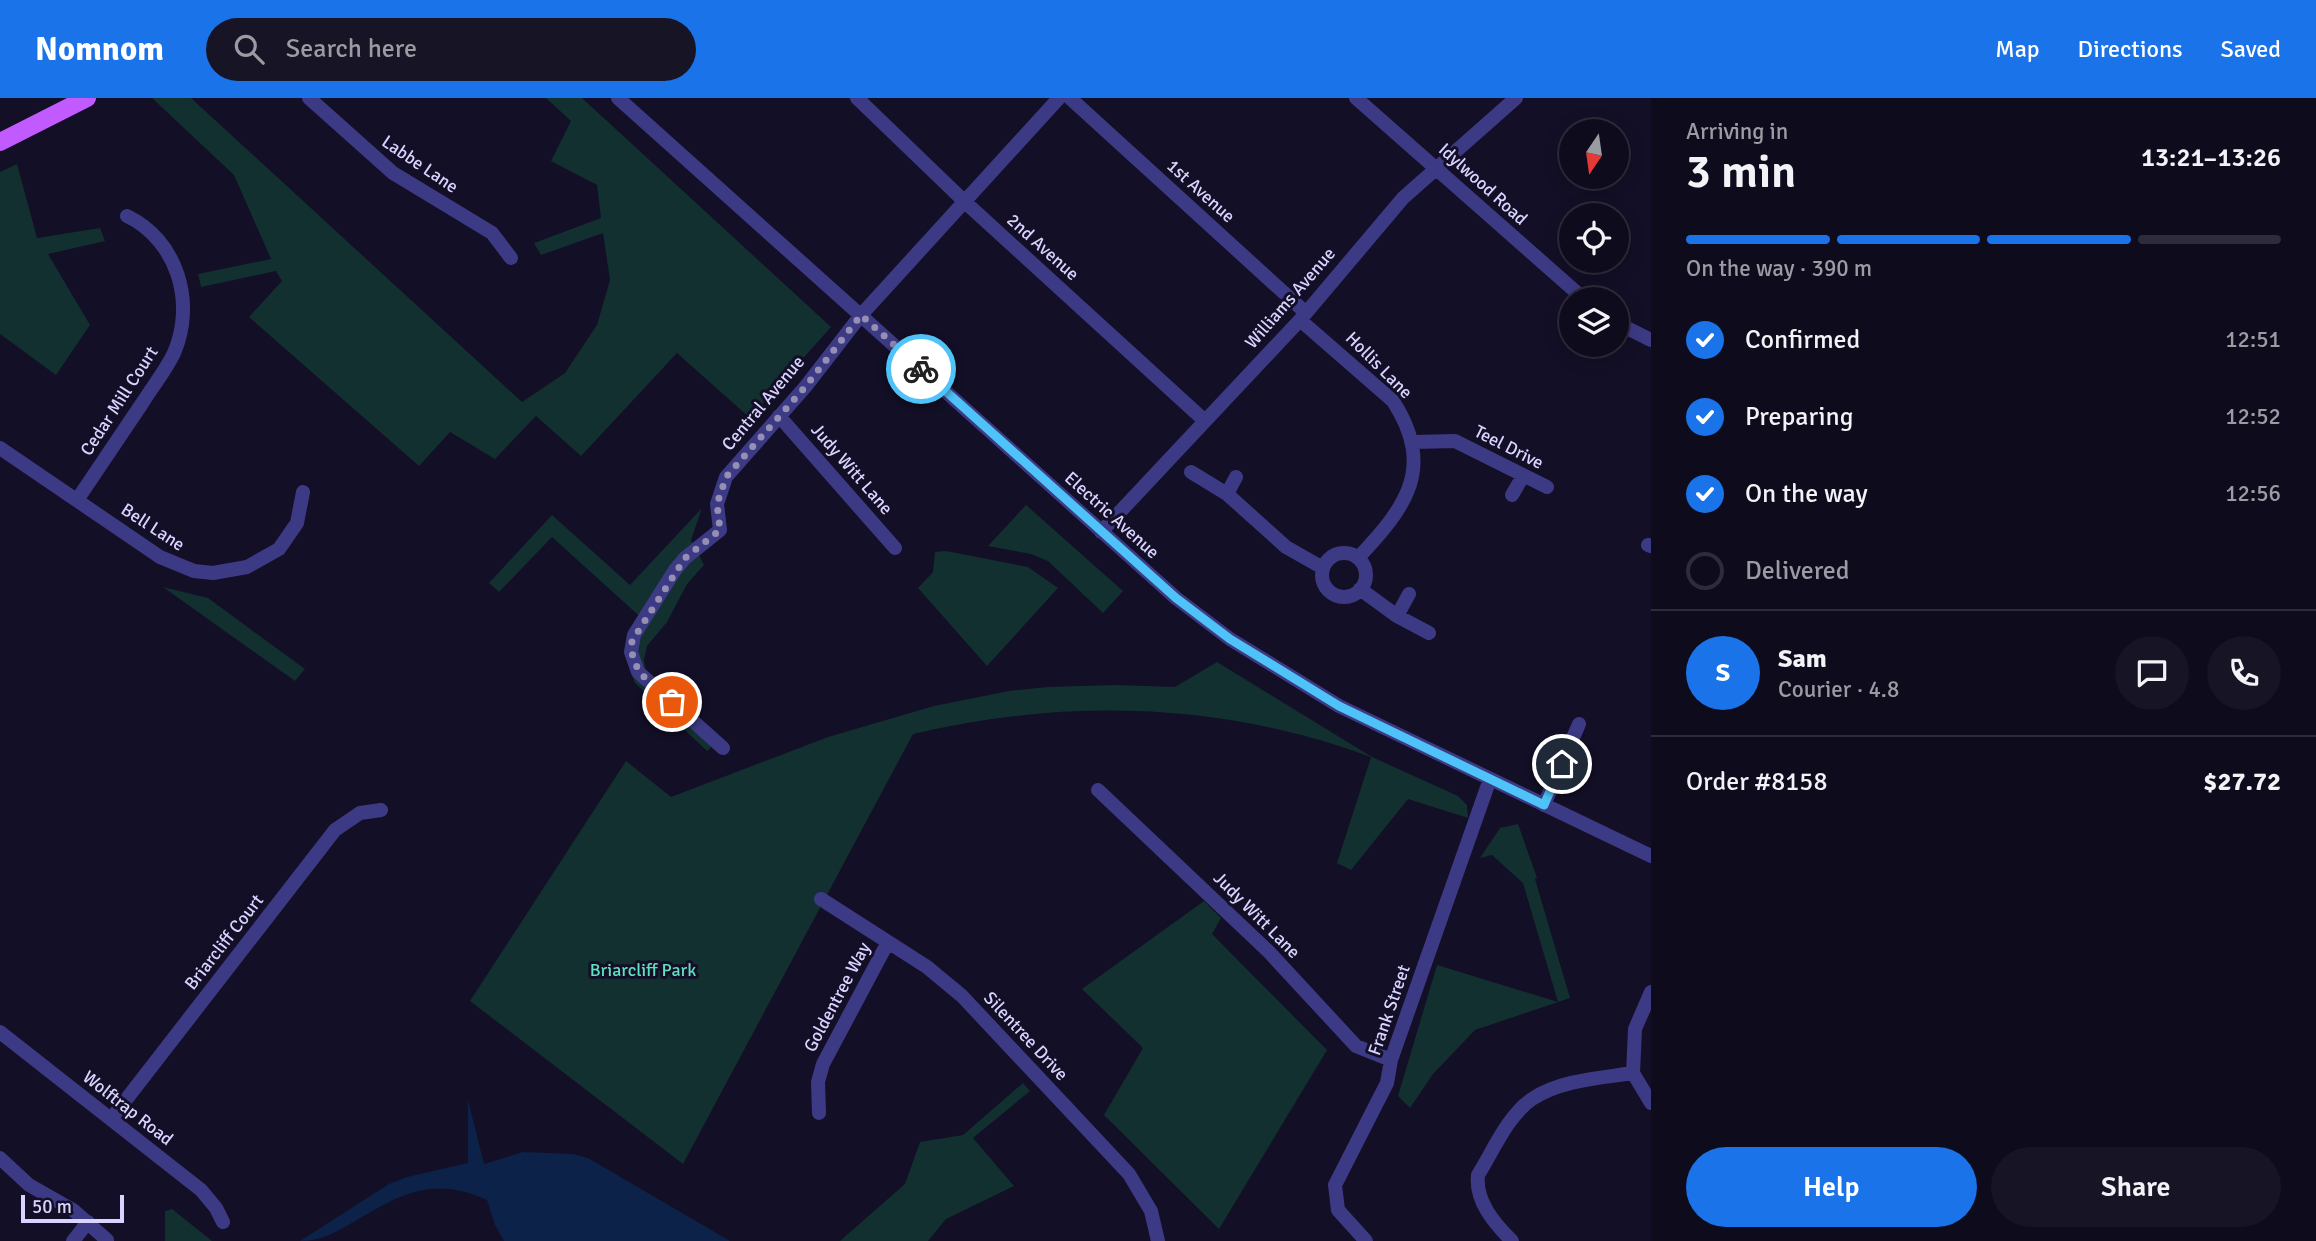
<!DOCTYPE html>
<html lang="en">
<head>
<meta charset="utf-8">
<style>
	:root { --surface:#0e0b1c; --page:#171425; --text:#f1f3f6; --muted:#9b9ba3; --line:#2e2b3b; --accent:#1a73e8 }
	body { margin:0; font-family:Signika,sans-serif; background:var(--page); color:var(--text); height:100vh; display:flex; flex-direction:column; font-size:26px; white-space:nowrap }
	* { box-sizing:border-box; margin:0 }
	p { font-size:23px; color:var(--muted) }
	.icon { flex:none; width:38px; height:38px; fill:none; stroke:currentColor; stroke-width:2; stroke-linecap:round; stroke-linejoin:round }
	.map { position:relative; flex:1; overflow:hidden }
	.panel { display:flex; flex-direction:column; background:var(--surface); width:665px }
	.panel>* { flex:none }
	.needle { width:46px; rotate:193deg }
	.fabs { position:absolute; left:1559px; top:21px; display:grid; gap:14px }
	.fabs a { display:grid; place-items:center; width:70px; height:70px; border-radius:50%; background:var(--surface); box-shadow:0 4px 18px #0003,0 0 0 2px var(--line); font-size:35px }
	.scale { position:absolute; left:21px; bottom:18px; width:103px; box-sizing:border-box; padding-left:7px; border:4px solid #d9d4ff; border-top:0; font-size:19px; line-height:24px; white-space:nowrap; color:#d9d4ff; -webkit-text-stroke:5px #130f26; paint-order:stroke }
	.pin { position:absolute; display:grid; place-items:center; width:60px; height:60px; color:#fff; margin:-30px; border:4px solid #fff; border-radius:50%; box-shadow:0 2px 7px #0007 }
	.courier { position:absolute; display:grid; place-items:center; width:70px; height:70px; margin:-35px; border:5px solid #4fc3f7; border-radius:50%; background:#fff; color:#222; box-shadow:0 2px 9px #0007 }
	.overview em { font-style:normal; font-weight:600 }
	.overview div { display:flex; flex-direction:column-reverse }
	.overview { display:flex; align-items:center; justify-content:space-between; height:119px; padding:0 35px }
	h1 { font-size:46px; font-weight:600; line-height:52px }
	.bar { display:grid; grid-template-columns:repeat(4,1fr); gap:10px 7px; align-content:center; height:84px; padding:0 35px }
	.bar i { height:9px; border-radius:5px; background:var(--line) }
	.bar .selected { background:var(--accent) }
	.bar p { grid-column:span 4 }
	.line { display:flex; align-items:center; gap:18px; padding:0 35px; border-top:2px solid var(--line) }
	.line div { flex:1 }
	.round { display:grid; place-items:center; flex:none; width:74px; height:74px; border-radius:37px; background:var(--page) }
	ol { padding:0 35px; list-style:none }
	li { display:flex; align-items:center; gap:21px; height:77px }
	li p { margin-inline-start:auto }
	li .icon { padding:7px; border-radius:50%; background:var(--accent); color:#fff; stroke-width:4 }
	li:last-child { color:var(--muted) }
	li i { width:38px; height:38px; border:4px solid var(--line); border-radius:50% }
	.cta { display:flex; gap:14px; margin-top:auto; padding:14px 35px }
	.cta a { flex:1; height:80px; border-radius:42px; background:var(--accent); color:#fff; font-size:28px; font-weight:600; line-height:80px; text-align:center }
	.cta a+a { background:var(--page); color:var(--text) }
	header { display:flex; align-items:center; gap:42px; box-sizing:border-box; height:98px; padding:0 35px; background:var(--accent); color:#fff }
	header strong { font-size:33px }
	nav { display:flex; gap:38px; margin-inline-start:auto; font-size:24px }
	.search { width:490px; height:63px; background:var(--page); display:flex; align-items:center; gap:18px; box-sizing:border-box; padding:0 24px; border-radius:38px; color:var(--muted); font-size:26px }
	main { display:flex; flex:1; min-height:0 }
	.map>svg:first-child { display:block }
	.green { fill:#12302f }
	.water { fill:#0c2248 }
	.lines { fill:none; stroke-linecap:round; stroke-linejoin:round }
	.minor { stroke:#3d3a85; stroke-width:14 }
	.major { stroke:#c25bff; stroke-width:18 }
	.done { stroke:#948fb3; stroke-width:7; stroke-dasharray:0 12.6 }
	.route { stroke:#4fc3f7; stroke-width:9 }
	.labels { text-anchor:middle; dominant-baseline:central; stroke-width:6; stroke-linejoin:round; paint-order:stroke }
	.street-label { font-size:18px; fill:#d9d4ff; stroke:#130f26 }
	.park-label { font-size:18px; fill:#5fe0c0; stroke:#130f26 }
</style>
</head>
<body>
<header>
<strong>Nomnom</strong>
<div class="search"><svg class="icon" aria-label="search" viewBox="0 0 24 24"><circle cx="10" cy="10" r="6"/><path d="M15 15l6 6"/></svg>Search here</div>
<nav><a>Map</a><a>Directions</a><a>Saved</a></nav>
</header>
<main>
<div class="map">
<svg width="1651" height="1143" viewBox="0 0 1651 1143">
	<rect width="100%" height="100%" fill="#130f26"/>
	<!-- green -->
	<path class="green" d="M152,0H191L522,304L565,275L597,227L610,182L603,135L541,157L534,145L601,120L597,87L551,63L571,23L546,0H582L831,229L750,320L677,255L581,358L536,318L495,361L450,334L419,368L249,219L282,183L276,173L201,189L198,176L271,161L234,77Z
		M17,66L37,140L100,130L105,143L48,156L90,227L56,277L0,236V74Z
		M1026,407L1123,493L1103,515L1048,463L1031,456L988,448Z
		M702,410L691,442L704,467L687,486L667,524L647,548L644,562L646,573L718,642L707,653L635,585L627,561L647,525L552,439L499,494L489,485L552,417L630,487Z
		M946,453L1028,469L1058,490L987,568L918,490L933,474L935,454Z
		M163,489L208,500L305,571L295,583Z
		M1217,564L1372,659L1458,698L1467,707L1468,720L1408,701L1351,772L1337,765L1371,659C1223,604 1066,600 913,636L683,1066L470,903L626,663L671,699L828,639L934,608L1009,593L1048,589L1115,587L1175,589Z
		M1518,726L1537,780L1535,781L1570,900L1475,932L1433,976L1410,1010L1398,998L1437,867L1558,904L1523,785L1492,757L1480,760L1500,730Z
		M1204,803L1221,820L1212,836L1327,952L1219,1131L1104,1017L1143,950L1082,891Z
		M1023,985L1030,993L973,1040L1014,1088L946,1121L928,1143H840L905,1086L920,1044L963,1037Z
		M172,1111L212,1143H165V1113Z"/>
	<!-- water -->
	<path class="water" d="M468,1002L484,1066L523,1054L573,1056L588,1060L730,1143H504L495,1127L487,1102C430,1076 398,1098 350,1126C332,1136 321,1143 300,1143L389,1086L407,1079L468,1065Z"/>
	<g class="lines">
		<!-- minor -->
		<path class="minor" d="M309,0L393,75L492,135L511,160
			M618,0L1176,500L1230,541L1339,608L1651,758
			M857,0L965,104L1205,323
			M1070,0L1305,214
			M1356,0L1584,201
			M1300,222L1393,303C1436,370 1406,409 1358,460
			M1617,225L1651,242
			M779,318L895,450
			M1413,344L1455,343L1547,389
			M0,350L160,459L194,473L213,475L247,469L279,451L297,425L303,394
			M1191,374L1227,396L1286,449L1323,470
			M1227,396L1236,379
			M1512,397L1523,378
			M77,402C99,369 121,337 143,304C153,288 166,272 174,255C196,204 177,142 127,118
			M1101,434L1300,222L1403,100L1516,0
			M1648,447L1651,448
			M1322 477a22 22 0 1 1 44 0a22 22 0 1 1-44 0Z
			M1360,491L1397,518L1429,535
			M1397,518L1409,496
			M723,650L638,574L631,554L634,537L675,472L685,460L720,432L717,406L726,379L806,288L861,217L1059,0
			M1098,692L1269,854L1356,948L1391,962
			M1544,707L1579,626
			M821,801L927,869L962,898L1129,1076L1151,1113L1158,1143
			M1651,894L1635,931L1633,975L1651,1005
			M0,934L201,1092L216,1110L223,1124
			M819,1015L818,984L823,966L888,844
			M111,1021L335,732L360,715L381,712
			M0,1060L29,1087L73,1112L107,1142
			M73,1143L88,1124
			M1366,1143L1338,1112L1335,1087L1387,985L1391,962L1490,681
			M1512,1143C1494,1125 1475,1103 1478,1077C1493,1053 1508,1017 1532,1001C1560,982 1601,980 1633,975"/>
		<!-- major -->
		<path class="major" d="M0,44L87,0"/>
	</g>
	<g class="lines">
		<!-- done -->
		<path class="done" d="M672,604C652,586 629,573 632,543L685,460L720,432L717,406L726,379L806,288L861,217L921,271"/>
		<!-- route -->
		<path class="route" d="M921,271L1176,500L1230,541L1339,608L1544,707L1562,666"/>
	</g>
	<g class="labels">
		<!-- street labels -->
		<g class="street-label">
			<text transform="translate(420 66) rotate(34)">Labbe Lane</text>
			<text transform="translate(1483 86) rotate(42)">Idylwood Road</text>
			<text transform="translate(1201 93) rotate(42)">1st Avenue</text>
			<text transform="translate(1043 149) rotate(42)">2nd Avenue</text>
			<text transform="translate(1290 200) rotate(-49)">Williams Avenue</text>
			<text transform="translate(1379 267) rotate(45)">Hollis Lane</text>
			<text transform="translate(119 303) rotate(-57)">Cedar Mill Court</text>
			<text transform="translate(763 305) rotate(-50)">Central Avenue</text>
			<text transform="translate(1509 349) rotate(27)">Teel Drive</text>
			<text transform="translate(852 371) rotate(49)">Judy Witt Lane</text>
			<text transform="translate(1112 417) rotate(42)">Electric Avenue</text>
			<text transform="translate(153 429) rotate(33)">Bell Lane</text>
			<text transform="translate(1257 817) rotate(45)">Judy Witt Lane</text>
			<text transform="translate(224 844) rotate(-52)">Briarcliff Court</text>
			<text transform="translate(837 899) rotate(-62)">Goldentree Way</text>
			<text transform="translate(1389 912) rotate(-71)">Frank Street</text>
			<text transform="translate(1026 938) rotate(47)">Silentree Drive</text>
			<text transform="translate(128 1010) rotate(38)">Wolftrap Road</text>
		</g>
		<!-- park labels -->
		<g class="park-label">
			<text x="643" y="872">Briarcliff Park</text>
		</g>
	</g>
</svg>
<div class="fabs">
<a><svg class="needle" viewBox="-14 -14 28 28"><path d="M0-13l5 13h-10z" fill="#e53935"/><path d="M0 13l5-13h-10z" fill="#9b9ba3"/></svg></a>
<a><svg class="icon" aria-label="locate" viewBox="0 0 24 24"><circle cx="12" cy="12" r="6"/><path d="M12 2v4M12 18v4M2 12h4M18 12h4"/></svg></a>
<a><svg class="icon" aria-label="layers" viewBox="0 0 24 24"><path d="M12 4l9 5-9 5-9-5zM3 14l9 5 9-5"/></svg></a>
</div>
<div class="scale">50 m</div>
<div class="pin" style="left:672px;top:604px;background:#ea580c"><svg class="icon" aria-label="bag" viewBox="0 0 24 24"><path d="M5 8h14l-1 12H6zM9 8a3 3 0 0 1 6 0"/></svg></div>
<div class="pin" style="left:1562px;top:666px;background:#1f2937"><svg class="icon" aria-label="home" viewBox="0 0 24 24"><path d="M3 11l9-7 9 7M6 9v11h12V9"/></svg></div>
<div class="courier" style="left:921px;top:271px"><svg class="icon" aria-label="bike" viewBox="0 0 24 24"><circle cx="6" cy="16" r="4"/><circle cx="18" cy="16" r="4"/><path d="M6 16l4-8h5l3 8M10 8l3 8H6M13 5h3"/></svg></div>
</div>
<section class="panel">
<div class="overview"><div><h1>3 min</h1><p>Arriving in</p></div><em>13:21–13:26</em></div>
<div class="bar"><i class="selected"></i><i class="selected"></i><i class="selected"></i><i></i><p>On the way · 390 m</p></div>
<ol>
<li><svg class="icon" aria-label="check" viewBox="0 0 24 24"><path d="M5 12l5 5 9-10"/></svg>Confirmed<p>12:51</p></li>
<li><svg class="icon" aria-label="check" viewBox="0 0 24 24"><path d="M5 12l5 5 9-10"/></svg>Preparing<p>12:52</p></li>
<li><svg class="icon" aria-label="check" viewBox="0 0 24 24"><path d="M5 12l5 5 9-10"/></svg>On the way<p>12:56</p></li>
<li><i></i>Delivered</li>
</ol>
<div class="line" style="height:126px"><b class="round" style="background:var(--accent);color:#fff">S</b><div><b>Sam</b><p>Courier · 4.8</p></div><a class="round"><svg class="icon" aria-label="chat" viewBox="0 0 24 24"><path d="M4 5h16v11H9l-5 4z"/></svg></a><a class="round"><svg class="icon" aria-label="phone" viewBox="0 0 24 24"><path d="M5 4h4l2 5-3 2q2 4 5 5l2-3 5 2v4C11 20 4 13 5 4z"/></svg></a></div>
<div class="line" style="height:91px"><div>Order #8158</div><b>$27.72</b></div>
<div class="cta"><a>Help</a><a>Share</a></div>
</section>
</main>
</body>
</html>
